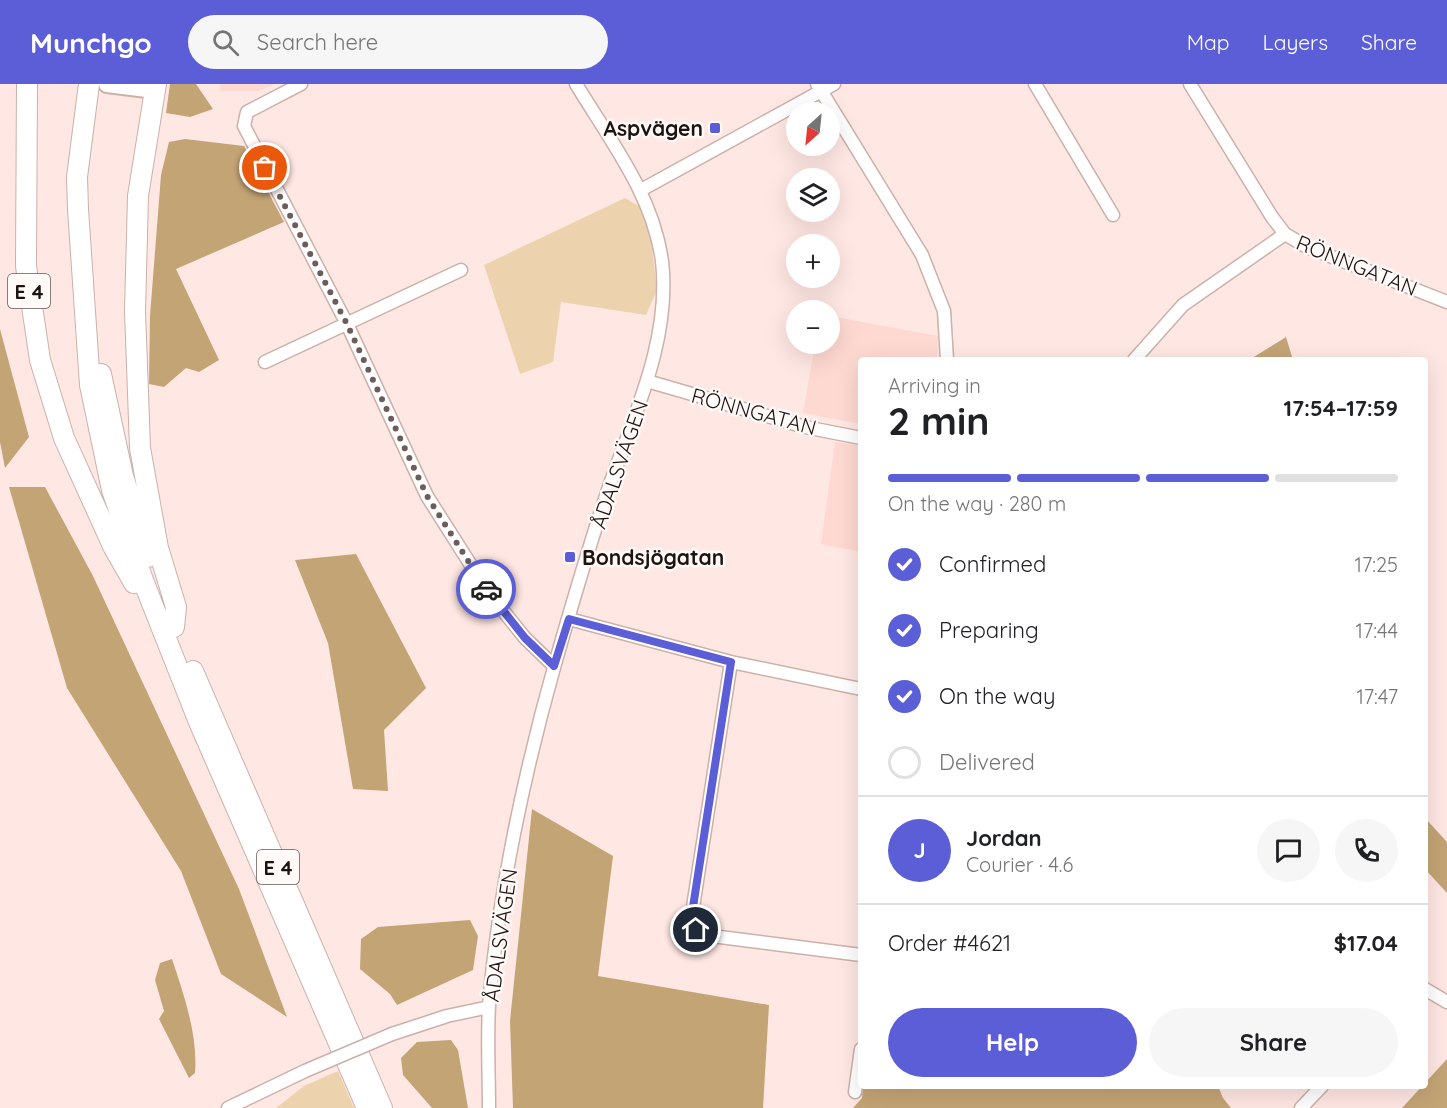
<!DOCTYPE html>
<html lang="en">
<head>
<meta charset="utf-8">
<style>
	:root { --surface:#fff; --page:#f6f6f6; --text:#202124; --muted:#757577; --line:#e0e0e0; --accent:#5b5ed6 }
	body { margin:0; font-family:Quicksand,sans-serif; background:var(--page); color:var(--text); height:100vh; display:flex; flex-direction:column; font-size:22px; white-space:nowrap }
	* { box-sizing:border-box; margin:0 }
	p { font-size:20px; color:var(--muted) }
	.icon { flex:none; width:33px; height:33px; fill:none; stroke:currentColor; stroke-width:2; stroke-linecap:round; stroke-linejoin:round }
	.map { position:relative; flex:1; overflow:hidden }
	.details { position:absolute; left:858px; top:273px; width:570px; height:732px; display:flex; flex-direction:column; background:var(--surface); border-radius:6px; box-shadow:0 6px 24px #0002 }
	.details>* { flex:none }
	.needle { width:39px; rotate:207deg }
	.tools { position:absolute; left:786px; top:18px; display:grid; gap:12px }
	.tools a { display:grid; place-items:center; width:54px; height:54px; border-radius:50%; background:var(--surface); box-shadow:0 6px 24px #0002; font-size:30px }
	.pin { position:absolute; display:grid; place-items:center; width:51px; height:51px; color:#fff; margin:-26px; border:3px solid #fff; border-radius:50%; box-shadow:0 2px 6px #0007 }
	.courier { position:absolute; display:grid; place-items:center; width:60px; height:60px; margin:-30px; border:4px solid #5b5ed6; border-radius:50%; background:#fff; color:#222; box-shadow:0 2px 8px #0007 }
	.headline em { font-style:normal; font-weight:700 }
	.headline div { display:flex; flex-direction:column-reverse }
	.headline { display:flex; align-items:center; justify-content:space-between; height:102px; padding:0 30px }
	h1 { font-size:39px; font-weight:700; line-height:45px }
	.bar { display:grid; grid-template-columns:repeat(4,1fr); gap:9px 6px; align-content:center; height:72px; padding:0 30px }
	.bar i { height:8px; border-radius:4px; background:var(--line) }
	.bar .current { background:var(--accent) }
	.bar p { grid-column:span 4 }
	.line { display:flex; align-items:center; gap:15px; padding:0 30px; border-top:2px solid var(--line) }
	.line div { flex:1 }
	.round { display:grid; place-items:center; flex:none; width:63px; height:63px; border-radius:32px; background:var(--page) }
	ol { padding:0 30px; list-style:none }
	li { display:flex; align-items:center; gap:18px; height:66px }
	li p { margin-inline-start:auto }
	li .icon { padding:6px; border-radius:50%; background:var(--accent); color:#fff; stroke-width:4 }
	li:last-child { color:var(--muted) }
	li i { width:33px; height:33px; border:3px solid var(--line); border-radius:50% }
	.button { display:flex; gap:12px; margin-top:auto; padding:12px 30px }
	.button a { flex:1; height:69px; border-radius:36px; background:var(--accent); color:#fff; font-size:24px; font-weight:700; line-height:69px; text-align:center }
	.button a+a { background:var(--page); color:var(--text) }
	header { display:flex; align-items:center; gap:36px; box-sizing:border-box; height:84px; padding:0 30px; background:var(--accent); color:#fff }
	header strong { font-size:28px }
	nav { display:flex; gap:33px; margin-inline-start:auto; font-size:21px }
	.search { width:420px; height:54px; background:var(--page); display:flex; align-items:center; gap:15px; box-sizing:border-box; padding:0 21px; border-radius:33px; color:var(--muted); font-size:22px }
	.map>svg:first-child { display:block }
	.built { fill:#fed9d1 }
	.green { fill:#ecd3ad }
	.forest { fill:#c3a475 }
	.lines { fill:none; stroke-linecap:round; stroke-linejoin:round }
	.minor-casing { stroke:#ccb0aa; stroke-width:15 }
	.secondary-casing { stroke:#ccb0aa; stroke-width:20 }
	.trunk-casing { stroke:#ccb0aa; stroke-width:22 }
	.minor { stroke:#fff; stroke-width:12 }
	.secondary { stroke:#fff; stroke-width:16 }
	.trunk { stroke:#fff; stroke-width:20 }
	.minor-bridge-casing { stroke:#ccb0aa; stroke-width:15; stroke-linecap:butt }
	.minor-bridge { stroke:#fff; stroke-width:12 }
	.done { stroke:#6c5d5a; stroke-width:6; stroke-dasharray:0 10.8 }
	.route { stroke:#5b5ed6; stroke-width:8 }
	.poi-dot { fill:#5b5ed6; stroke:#fff9f8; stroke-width:2 }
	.labels { text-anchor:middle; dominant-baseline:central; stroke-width:5; stroke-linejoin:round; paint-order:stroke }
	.shield { fill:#fff9f8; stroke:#615856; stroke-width:1.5 }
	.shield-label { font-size:20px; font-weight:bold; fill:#1d1311 }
	.poi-label { font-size:21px; font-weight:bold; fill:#1d1311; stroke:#fff9f8; text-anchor:end }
	.street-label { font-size:21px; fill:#1d1311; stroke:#fff9f8 }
</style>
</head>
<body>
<header>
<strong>Munchgo</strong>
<div class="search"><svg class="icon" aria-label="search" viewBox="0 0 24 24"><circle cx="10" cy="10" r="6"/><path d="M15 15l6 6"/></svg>Search here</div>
<nav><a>Map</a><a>Layers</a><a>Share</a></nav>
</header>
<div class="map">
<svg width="1447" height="1024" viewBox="0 0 1447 1024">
	<rect width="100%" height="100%" fill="#ffe7e3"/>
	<!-- built -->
	<path class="built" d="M220,0H275L259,7H220Z
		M830,232L938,252L937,276H861V340L803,329L815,260H830Z
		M835,358L861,362V468L821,460Z"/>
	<!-- green -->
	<path class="green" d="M625,114L642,124L650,148L657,206L646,231L561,218L553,278L520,290L484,181Z
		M338,987L354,1024H276L304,1002Z"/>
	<!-- forest -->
	<path class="forest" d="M170,0H196L213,25L190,33L166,29Z
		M185,55L244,62L284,138L176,185L219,276L199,288L186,284L164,303L149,300L150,232L161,91L169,58Z
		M0,245L29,353L5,384L0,358Z
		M1286,253L1293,276H1249Z
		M9,403H45L93,492L239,805L287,933L221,890L181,787L67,604Z
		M356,470L426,604L384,646L388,707L353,705L328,559L295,476Z
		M532,725L613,772L598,892L769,921L763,1024H513L510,937Z
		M1425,734L1447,758V809L1425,785Z
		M470,836L478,852L473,886L397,921L390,910L360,885L361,855L378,843Z
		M172,875C184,911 198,951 195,989L189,994L159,935L164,927L155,896L160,879Z
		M451,956L458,966L468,1024H432L403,991L401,974L417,958Z
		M1447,975V1024H1402Z
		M863,1002H1218L1223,1014L1231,1024H853L862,1014Z"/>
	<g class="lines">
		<defs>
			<path id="minor" d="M301,0L247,28L244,42L347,240L427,412L488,508L525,554L554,582
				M817,0L922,171L944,227L947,276
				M1035,0L1113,131
				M1190,0L1272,133L1285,150
				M641,106L834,0
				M1134,276L1183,221L1285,150L1307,163L1447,218
				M265,278L461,186
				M647,297L805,343L861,354
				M569,535L731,578L861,605
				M731,578L693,823V840L703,850L720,853L861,871
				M1425,905L1447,918
				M392,950L447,932L489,923
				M855,1008L861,965
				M228,1024L305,987
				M489,1024C489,990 487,956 489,922C498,811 525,686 555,580C572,520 590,459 610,400C635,329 671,254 662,177C653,111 610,56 576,0
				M1301,1024L1322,1002"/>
			<path id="secondary" d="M107,0L155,6"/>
			<path id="trunk" d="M27,0L26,182L40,276L64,354L113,462L134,499
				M89,0L77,93L78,125L90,301L112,406L144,499L199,638L367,1024
				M156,0L138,112L135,227L140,364L158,464L176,523L174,543
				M101,290L123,392L148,473
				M193,587L382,1024"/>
		</defs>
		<!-- minor casing -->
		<use href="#minor" class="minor-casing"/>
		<!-- secondary casing -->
		<use href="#secondary" class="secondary-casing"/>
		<!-- trunk casing -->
		<use href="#trunk" class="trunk-casing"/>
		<!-- minor -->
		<use href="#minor" class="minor"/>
		<!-- secondary -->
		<use href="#secondary" class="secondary"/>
		<!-- trunk -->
		<use href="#trunk" class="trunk"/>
		<defs>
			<path id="minor-bridge" d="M305,987L392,950"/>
		</defs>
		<!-- minor-bridge casing -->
		<use href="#minor-bridge" class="minor-bridge-casing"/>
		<!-- minor-bridge -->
		<use href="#minor-bridge" class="minor-bridge"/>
	</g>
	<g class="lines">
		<!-- done -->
		<path class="done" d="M265,84L347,240L427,412L486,505"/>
		<!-- route -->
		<path class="route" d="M486,505L525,554L554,582L569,535L731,578L693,823V840L696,846"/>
	</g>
	<!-- markers -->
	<g class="poi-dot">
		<rect x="709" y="38" width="12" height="12" rx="3"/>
		<rect x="564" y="467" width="12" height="12" rx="3"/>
	</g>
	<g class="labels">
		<!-- shield labels -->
		<g class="shield">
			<rect x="8" y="190" width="42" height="34" rx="4.5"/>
			<rect x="257" y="766" width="42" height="34" rx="4.5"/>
		</g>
		<g class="shield-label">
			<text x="29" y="207">E 4</text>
			<text x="278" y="783">E 4</text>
		</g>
		<!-- poi labels -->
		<g class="poi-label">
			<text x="703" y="44">Aspvägen</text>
			<text x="582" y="473" text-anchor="start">Bondsjögatan</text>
		</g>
		<!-- street labels -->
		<g class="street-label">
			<text transform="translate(1357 181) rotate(22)">RÖNNGATAN</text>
			<text transform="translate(754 327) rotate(15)">RÖNNGATAN</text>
			<text transform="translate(619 380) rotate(-71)">ÅDALSVÄGEN</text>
			<text transform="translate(500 851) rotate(-82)">ÅDALSVÄGEN</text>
		</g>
	</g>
</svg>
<div class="tools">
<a><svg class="needle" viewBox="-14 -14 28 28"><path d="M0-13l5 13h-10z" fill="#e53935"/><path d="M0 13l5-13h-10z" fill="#757577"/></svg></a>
<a><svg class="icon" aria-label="layers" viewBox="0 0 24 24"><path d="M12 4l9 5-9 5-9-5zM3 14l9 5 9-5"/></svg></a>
<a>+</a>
<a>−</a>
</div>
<div class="pin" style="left:265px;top:84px;background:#ea580c"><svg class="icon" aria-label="bag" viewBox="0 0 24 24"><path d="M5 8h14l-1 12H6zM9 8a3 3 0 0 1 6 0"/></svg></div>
<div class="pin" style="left:696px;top:846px;background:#1f2937"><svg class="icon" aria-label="home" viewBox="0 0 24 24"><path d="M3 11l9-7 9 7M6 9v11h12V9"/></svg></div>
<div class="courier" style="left:486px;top:505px"><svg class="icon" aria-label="car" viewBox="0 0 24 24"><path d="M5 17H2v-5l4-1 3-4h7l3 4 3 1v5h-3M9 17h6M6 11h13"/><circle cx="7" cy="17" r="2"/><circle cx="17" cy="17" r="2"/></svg></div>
<section class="details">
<div class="headline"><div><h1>2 min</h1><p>Arriving in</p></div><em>17:54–17:59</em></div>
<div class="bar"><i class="current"></i><i class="current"></i><i class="current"></i><i></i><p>On the way · 280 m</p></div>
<ol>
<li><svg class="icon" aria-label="check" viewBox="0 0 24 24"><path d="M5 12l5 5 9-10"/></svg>Confirmed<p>17:25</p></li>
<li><svg class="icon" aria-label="check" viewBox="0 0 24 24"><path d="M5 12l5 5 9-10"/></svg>Preparing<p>17:44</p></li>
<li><svg class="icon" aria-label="check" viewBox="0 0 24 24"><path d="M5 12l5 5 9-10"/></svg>On the way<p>17:47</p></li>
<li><i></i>Delivered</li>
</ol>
<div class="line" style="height:108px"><b class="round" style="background:var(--accent);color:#fff">J</b><div><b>Jordan</b><p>Courier · 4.6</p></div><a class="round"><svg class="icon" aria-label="chat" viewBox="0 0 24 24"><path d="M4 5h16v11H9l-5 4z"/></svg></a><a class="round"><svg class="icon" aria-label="phone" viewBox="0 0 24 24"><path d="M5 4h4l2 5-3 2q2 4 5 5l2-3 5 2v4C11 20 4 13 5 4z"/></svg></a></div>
<div class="line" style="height:78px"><div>Order #4621</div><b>$17.04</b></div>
<div class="button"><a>Help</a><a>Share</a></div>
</section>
</div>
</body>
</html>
